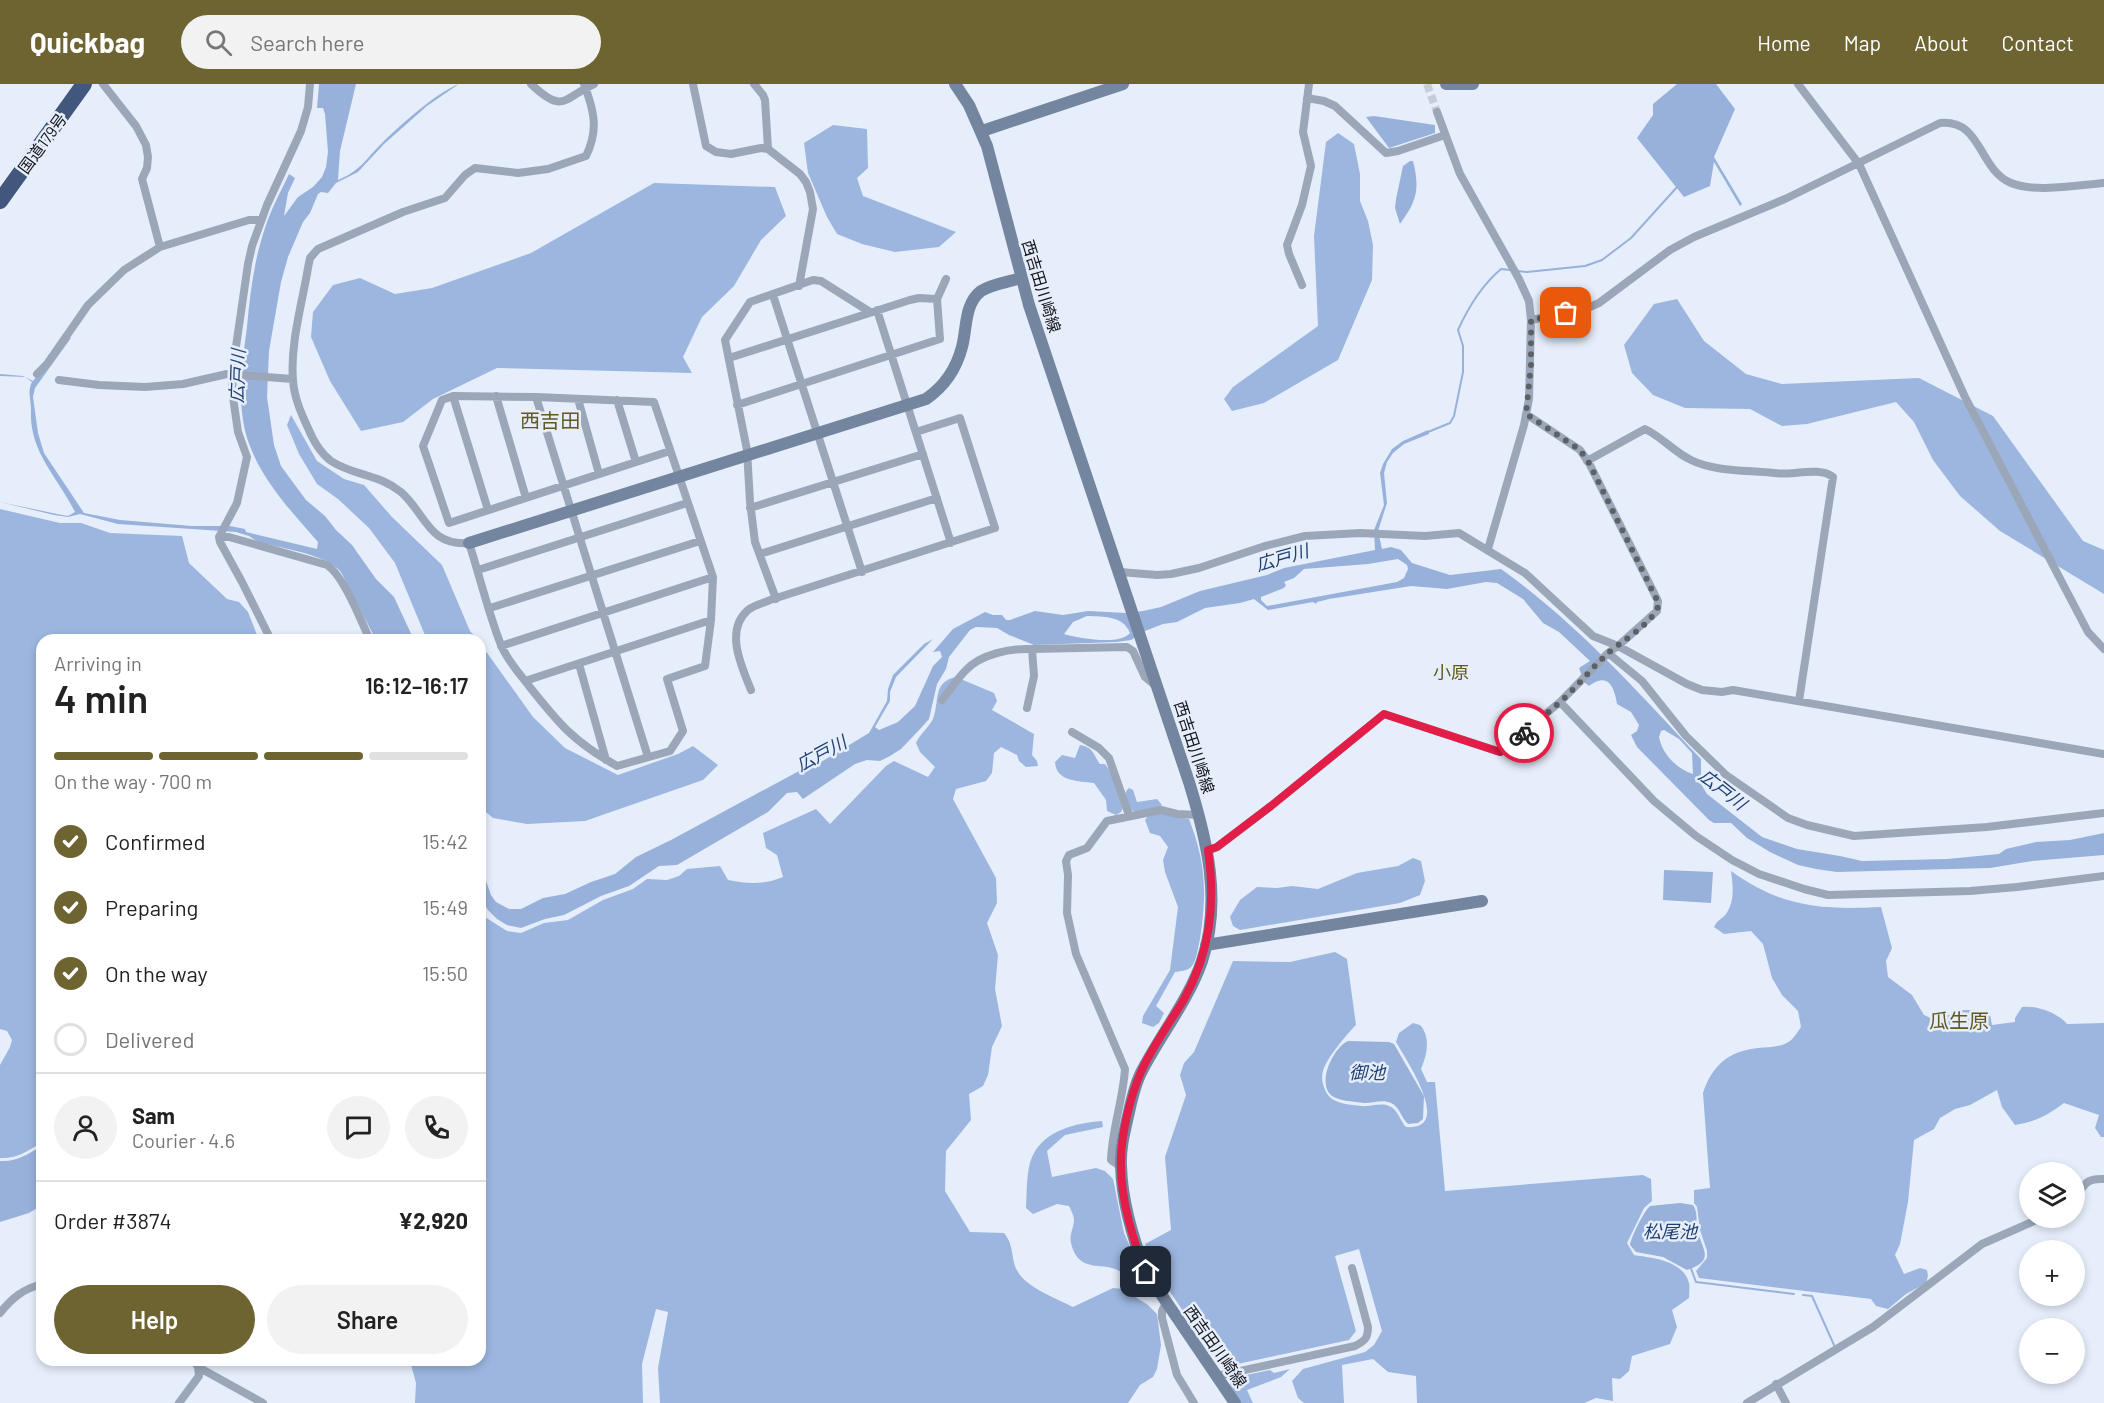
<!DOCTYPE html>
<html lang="en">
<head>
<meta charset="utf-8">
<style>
	:root { --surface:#fff; --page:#f2f2f2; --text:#222; --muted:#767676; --line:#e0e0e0; --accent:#6d6431 }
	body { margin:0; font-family:Barlow,"Noto Sans JP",sans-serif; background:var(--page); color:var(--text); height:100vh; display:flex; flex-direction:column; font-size:22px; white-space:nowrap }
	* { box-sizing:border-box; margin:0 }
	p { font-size:20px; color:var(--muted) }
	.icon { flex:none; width:33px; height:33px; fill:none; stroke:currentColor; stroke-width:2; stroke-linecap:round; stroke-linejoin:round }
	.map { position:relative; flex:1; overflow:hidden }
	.sheet { position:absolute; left:36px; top:550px; width:450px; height:732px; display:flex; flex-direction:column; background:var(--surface); border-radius:18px; box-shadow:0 3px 9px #0003 }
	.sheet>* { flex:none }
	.fabs { position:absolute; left:2019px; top:1078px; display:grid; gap:12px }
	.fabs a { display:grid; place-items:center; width:66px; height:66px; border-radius:50%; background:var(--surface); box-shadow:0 3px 9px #0003; font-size:30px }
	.pin { position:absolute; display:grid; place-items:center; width:51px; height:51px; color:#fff; margin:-26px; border-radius:12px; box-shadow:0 3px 9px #0006 }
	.courier { position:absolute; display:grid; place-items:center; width:60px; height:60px; margin:-30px; border:4px solid #e11d48; border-radius:50%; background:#fff; color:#222; box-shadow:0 2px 8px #0007 }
	.summary em { font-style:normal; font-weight:600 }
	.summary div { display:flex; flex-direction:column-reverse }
	.summary { display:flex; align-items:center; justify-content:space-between; height:102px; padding:0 18px }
	h1 { font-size:39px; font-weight:600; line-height:45px }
	.bar { display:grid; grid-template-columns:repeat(4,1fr); gap:9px 6px; align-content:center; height:72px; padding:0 18px }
	.bar i { height:8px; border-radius:4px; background:var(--line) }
	.bar .active { background:var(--accent) }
	.bar p { grid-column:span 4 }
	.line { display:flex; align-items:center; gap:15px; padding:0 18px; border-top:2px solid var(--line) }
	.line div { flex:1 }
	.round { display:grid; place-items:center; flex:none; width:63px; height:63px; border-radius:32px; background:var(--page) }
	ol { padding:0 18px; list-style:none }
	li { display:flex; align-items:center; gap:18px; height:66px }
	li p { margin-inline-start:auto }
	li .icon { padding:6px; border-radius:50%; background:var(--accent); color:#fff; stroke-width:4 }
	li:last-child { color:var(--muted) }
	li i { width:33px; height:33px; border:3px solid var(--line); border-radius:50% }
	.button { display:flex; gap:12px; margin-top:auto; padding:12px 18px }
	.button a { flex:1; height:69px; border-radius:36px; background:var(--accent); color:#fff; font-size:24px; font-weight:600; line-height:69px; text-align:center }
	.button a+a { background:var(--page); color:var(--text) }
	header { display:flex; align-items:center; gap:36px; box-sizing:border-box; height:84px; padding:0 30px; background:var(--accent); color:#fff }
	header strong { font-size:28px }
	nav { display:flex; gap:33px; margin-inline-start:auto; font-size:21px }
	.search { width:420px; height:54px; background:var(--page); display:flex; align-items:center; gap:15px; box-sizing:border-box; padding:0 21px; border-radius:33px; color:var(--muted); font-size:22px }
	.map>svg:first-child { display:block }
	.forest { fill:#9cb6df }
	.water { fill:#98b1da; fill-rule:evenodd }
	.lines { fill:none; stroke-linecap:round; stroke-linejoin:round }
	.stream { stroke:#98b1da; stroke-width:2 }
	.street-tunnel { stroke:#c6cdd9; stroke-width:8; stroke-dasharray:8 4; stroke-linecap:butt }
	.street { stroke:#9ba7b9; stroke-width:8 }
	.secondary { stroke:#74859f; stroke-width:12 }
	.highway { stroke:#41577c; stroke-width:16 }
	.done { stroke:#5c6168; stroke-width:6; stroke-dasharray:0 10.8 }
	.route { stroke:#e11d48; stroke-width:8 }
	.labels { text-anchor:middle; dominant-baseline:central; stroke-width:5; stroke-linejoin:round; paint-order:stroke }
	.street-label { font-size:16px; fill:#121519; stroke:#e6eefb }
	.water-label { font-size:18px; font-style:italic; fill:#203f73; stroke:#e6eefb }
	.neighbourhood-label { font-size:18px; fill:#62591d; stroke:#e6eefb }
	.quarter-label { font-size:20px; fill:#62591d; stroke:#e6eefb }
</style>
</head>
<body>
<header>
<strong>Quickbag</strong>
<div class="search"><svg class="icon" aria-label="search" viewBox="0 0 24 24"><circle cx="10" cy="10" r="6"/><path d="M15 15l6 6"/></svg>Search here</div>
<nav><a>Home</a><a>Map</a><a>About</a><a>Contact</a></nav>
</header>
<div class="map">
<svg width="2104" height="1319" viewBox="0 0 2104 1319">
	<rect width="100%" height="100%" fill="#e6eefb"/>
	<!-- forest -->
	<path class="forest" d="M833,41L867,45L868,84L857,94L863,112L956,148L939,163L895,168L862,160L837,150L827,133L808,89L804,59Z
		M1338,49L1354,60L1360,90V117L1368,137L1373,161L1372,196L1338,276L1264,319L1232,327L1224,315L1233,303L1318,242L1314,152L1326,58Z
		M654,99L775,103L786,132L761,156L734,202L702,233L683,273L692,289L497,284L433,315L403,338L361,347L330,297L311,253L313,228L333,201L360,194L395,210L432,204L531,169Z
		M1677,215L1704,257L1746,290L1782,300L1919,294L1993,332L2083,457L2104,466V510L2000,447L1960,412L1933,376L1914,338L1896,318L1807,340L1782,342L1750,325L1685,324L1653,311L1632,289L1624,261L1654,220Z
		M291,331L317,377L344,395L364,401L392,433L442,481L470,547L478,556H427L395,479L369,444L338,415L317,400L299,370L287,341Z
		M0,425L60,439H81L110,449L182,452L189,479L227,515L239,518L248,528L259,556H42V1058C28,1067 17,1075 0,1074V981L10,963L12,956L7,947L0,945Z
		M480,559L533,633L565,664L618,691L678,670L693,662L718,681L703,696L585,737L527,740L493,734L480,723Z
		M956,593L994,609L997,617L992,626L1034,650L1032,671L1037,677L1038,682L1026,683L1019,677L1017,671L1001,663L994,669L992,689L986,697L956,705L953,715L996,794L997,819L987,839L998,871L995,905L1002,942L992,963L988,991L983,1002L969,1010L971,1036L946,1067L945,1107L970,1148L1004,1149C1015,1162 1010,1175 1018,1188C1027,1204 1058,1215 1073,1223L1113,1204L1123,1205L1148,1221L1157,1230L1161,1261L1157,1285L1153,1293L1140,1301L1128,1319H660L658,1284L668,1228L656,1225L642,1280L643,1319H415L416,1299L410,1277L480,1276V830L507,847L521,849L544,839L568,836L603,816L633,805L647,795L667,796L679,792L687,785L720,782L728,796C749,800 763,801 783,793L777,771L766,764L763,749L816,725L830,740L886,682L894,677L928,693L935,683L920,668L916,659C920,650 929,643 933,635C940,617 932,598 956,593Z
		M1080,661C1093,663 1093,670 1100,680H1105L1110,687L1123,724L1121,728L1116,731L1107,727L1106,716L1094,699C1079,697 1056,698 1055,678L1062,671L1075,674Z
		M1129,704L1133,706L1137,718L1157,715L1162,721L1159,724L1135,728L1129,725C1126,717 1122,710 1129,704Z
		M1160,729L1189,735C1206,779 1207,808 1200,855C1198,863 1197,875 1192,882C1188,887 1181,887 1175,888L1156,922L1164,929L1159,939L1153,943L1142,939L1143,932L1170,886L1178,823L1165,788L1163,776L1168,763L1160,752L1150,749L1145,736L1149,731Z
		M1413,774L1421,777L1425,797L1420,811L1400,819L1240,846L1233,842L1230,833L1240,816L1257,803L1277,804L1292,802L1318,805L1357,789L1398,782Z
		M1731,787C1781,823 1821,826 1881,823L1892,864L1886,877L1888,893L1912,911L1924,931L1935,936L1963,926H1987L1990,930L1992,941L2015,938V934L2022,923C2036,921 2058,929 2067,940L2104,939V1053H2101L2095,1044L2099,1031L2064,1019C2048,1031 2035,1038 2015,1041L2002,1023L1997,1006L1970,1021L1955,1025L1940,1034L1934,1045L1914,1056L1908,1118L1900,1160L1895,1171L1904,1190L1920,1184L1927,1186L1928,1192L1926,1199L1906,1210L1888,1225L1876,1222L1871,1215L1699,1194L1696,1187L1707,1174V1167L1700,1146L1697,1123L1694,1119V1106L1710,1104L1703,1009C1712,982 1728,967 1758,964C1769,963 1780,964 1790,957C1794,954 1798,947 1801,943L1798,927L1782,911L1772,894L1763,860L1751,847L1724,850L1714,843C1717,836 1722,835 1726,830C1735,817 1733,802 1731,787Z
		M1335,868L1347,875L1356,941C1347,950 1326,975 1323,987C1320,996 1325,1012 1334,1016C1340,1020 1354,1021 1361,1022C1370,1023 1381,1018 1389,1022C1398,1025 1400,1037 1406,1043C1455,1047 1405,974 1396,958L1399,949L1413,939L1420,941C1431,953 1427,971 1421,985L1427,998H1435L1445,1107L1643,1091L1651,1095L1652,1117L1644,1124L1627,1159L1634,1171C1652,1174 1683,1176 1689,1199C1690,1203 1689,1209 1689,1214L1672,1226L1677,1243L1670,1260L1632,1272L1629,1287L1620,1295L1612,1294L1613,1317L1596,1314L1584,1319H1417L1416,1292L1388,1288L1373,1275L1342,1281L1344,1319H1304L1298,1314L1292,1297L1303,1285L1365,1268L1374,1261L1382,1247L1359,1165L1335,1172L1356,1247L1349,1256L1233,1281L1218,1278L1155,1186L1145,1160L1171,1146L1165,1073L1186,1011L1180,991L1184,979L1194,968L1233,877L1290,878Z
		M1102,1037L1103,1043L1065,1051L1047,1067L1052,1093L1096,1084L1105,1087L1113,1095L1124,1149L1145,1197V1201L1143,1206C1131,1201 1130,1195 1121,1188C1105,1176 1079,1192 1071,1159C1069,1150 1074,1144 1074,1136C1074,1132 1071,1126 1069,1122L1057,1120L1033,1130L1026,1124C1027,1109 1026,1087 1032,1073C1044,1046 1076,1039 1102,1037Z
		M1290,1285L1281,1293L1247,1306L1253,1319H1241L1230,1301L1232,1294L1270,1286L1274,1289Z"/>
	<!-- water -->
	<path class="water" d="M319,0H356L340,67L338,96C360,87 365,76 381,60C399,42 437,8 459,0L427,22L384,60L358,88L336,99L328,109L321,108L318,110L310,129L303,138L288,173L281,198L269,267L267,313L274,361L281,382L306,416L325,432L336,446L352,461L376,495L394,513L414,556H376L341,488C326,470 281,464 258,458L249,452L236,448L118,440L80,430L68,433L54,431L0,418L62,431L68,432L75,428C57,392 29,368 31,326C31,315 27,308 32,298L25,293L0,292V290L23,292L33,297L67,253L71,254L35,304L33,313L38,349L44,369L84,429L120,436L192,442H230L245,445L246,448L317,465L318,458C291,427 262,397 248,357C236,320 242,280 247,243C250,210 254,176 265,144C271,125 281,107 289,90L295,94L288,109L284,132L298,113L313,103L322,93L326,83L328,68L325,30L323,24H317Z
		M1677,0H1716L1735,25L1714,73L1742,120L1740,122L1714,78L1710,102L1684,113L1637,54L1653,31V20Z
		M1374,32L1435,41V49L1389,64L1366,33Z
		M1410,77H1413C1420,105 1417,117 1400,140L1395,124L1396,115L1403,82Z
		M1428,346L1429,350L1404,360L1393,369L1387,378L1384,389L1387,419L1378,447L1382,465L1391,463L1401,466L1412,479L1450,491L1501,485C1578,540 1637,607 1701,675V700L1707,710L1762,753L1797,765L1840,772L1862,777L1947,775L1999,770L2006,765L2036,758L2070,756L2104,749V771L2032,777L1990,784L1837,788L1816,785L1798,781L1770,768L1747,754L1731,739H1714L1709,736L1637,663L1631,651L1637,647L1639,641L1631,628L1617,620C1616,612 1612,592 1598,597C1594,598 1592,600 1589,602L1584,598L1579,584L1590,577L1559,548L1543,539L1523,515L1497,499L1486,498L1447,505L1411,502L1329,515L1317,518L1316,520L1313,518L1268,526L1254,515L1240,519L1205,524L1177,538L1163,540L1145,547L1131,556L1116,558L1034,561L1009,551L997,544L976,543L970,546L949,573L946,585L937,600L929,635L921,644L901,665L890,672L880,677L867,676L855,680L803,715L797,708L787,709L768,728L677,781L659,782L629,802L601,812L564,831L545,835L521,844L507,841L497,835L488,826L480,813V780L491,811L496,818L509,825H521L543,814L565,810L591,798L615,790L636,773L671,756L799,687L816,681L869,649L887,617L888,605L893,591L924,560L933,555L896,593L890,608V617L875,643L879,646L898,638L915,622L933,582L942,573L940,567L933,568L953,545L985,528L993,531H1002L1006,536H1010L1035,527L1063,531L1088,527L1126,529L1143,527L1161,523L1200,507L1267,491L1284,484L1375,466L1374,446L1384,421L1380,389L1383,380L1392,365L1403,357ZM1398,475L1407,481L1408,485L1404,494L1397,498L1267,522L1261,516V513L1284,504L1286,501L1284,498L1294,494L1304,485L1368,480ZM1087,532C1103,533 1123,531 1130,549C1120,562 1078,554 1064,550L1073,538ZM1664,646L1679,655L1692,669L1693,690C1677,685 1662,670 1659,653L1661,647Z
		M1664,786L1713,788L1711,819L1663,816Z
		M1348,957L1389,958L1394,960L1424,1012L1423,1035L1418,1039L1408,1040C1401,1034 1400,1023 1391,1019C1383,1015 1373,1019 1364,1019C1356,1018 1343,1017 1336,1014C1313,1005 1333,963 1348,957Z
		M42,1062V1121L29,1129L0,1138V1077C17,1078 28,1070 42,1062Z
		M1680,1119L1693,1121C1698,1128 1696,1136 1697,1144C1701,1165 1717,1176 1687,1186L1663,1173L1636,1168L1630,1161C1631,1153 1644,1127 1650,1122Z"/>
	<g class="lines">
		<!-- stream -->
		<path class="stream" d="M1518,187L1527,188L1585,182L1602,176L1631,154L1678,102
			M1428,348L1450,339L1454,332L1463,288V262L1458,246C1468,224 1482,201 1501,185L1510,186
			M1690,1182L1696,1198L1794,1210
			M1803,1211L1812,1212L1834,1261"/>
		<!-- street-tunnel -->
		<path class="street-tunnel" d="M1427,0L1437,28"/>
		<!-- street -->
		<path class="street" d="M103,0L136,42L146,61L148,73L147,84L142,95L160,163
			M531,0C564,31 563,14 594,0
			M584,0C594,26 599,46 586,72L548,85L518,89L475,84L465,91L445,114L403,128L318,165L310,174L308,184C302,220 290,260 293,296C294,313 301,329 308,344C313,356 320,369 331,377C354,392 379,390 401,408C426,430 428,462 469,459C480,493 488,528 501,561C507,576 519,589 529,602C559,640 574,658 617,682L670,667L683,647L667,595L705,582L711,536L713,493L654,318L536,313L453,312L442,316L423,362L449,439L670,367
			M693,0L706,62L716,68L731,70L761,64L768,65L800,90L806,98L810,108L813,125L799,202
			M754,0L763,11L765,16L768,65
			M1798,0L1859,80L1965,313L2088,548L2104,565
			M1307,14L1324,17L1335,22L1386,69L1398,67L1445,51
			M1437,28L1460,90L1519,195L1529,217L1531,236L1529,315L1524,341L1488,465
			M1302,201L1289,170L1287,161L1302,121L1311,82L1303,48L1309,0
			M773,211L862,488
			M877,226L951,459
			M1531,236L1583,226L1599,219L1670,166L1694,153L1785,115L1940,39C1982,35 1978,85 2011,99C2035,109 2078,101 2104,99
			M729,274L910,216L919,214L937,215
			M37,290L47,280L88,221L124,186L160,163L249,136H261
			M59,296L99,301L145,303L183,300L227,290L292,295
			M453,312L488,426
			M496,312L526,414
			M536,313L648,673
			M578,315L599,390
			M617,316L636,378
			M737,321L940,255L937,215L946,195
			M1587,377L1645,345C1662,353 1674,368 1691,376C1715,388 1748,386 1774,389C1792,392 1819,382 1833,393L1799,617
			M750,424L923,370
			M219,453H229L327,481C344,492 361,537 370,556
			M760,470L937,414
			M478,486L687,419
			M1120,488L1157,491L1171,490L1199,484L1265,462L1305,452L1360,449L1425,452L1459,449L1525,489L1593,552L1618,562L1687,600L1702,606L1722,608L1733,606L2104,670
			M776,515L755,458L750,418L747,366L725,256L750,218L813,196L821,197L870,228
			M490,524L700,457
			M271,556L242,498L220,458L219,453L237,419L247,373L238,348L233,313L232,290L248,180L252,162L267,121L301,47L308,23L310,0
			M501,562L713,493
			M1032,565L1127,563L1133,567L1145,593L1157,603
			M1608,569L1642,597L1686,652L1726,691L1788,734L1807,741L1854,752L1987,743L2104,729
			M579,580L606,676
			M525,597L711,536
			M751,606C742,583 724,547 748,526C754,521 764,519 770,516L995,444L960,334L916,348
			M942,616C950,606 957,595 966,586C981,570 1011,564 1032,565L1034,592L1027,624
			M1560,618L1654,717L1696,752L1732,776L1759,790L1804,805L1828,811L1970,807L2017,803L2104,792
			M1072,648L1099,664L1109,674L1129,731
			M1208,767L1217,763L1271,722L1384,630L1500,668L1560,618L1608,569L1618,562L1657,527L1658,517L1589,379L1580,366L1526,330
			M1121,1083L1111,1076C1112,1045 1123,1016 1125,985L1076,870L1067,829L1068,791L1066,777L1069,771L1087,764L1107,737L1161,726L1177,730L1200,731
			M2074,1115C2085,1102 2084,1094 2104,1095
			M1166,1219L1162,1227V1234L1177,1291L1194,1319
			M0,1229C12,1214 23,1205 42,1200
			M193,1276L198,1283L263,1319
			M1217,1292L1355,1262C1365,1257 1368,1254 1368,1243L1352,1184
			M1776,1300L1786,1319
			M179,1319L199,1292L198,1283
			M1747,1319L1873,1243L1982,1160L2041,1134"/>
		<!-- secondary -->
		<path class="secondary" d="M955,0L969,21L987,62L1029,221L1189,698C1207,756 1222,817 1202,877C1189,915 1162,949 1143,985C1136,997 1132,1014 1129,1028C1125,1046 1120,1064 1121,1082C1122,1118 1133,1155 1146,1188L1235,1319
			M1446,0H1473
			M982,47L1123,0
			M469,459L926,315C945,302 956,286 962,263C967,245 964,220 981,207C992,200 1008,198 1021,194
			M1206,861L1482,817"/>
		<!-- highway -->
		<path class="highway" d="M0,117L84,0"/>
	</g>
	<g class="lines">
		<!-- done -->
		<path class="done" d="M1524,649C1536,638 1548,629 1560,618C1576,604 1590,586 1606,571C1620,558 1654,539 1659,520L1589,379L1580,366L1526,330L1531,281V236L1566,229"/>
		<!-- route -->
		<path class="route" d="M1146,1188C1133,1157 1121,1116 1121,1082C1120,1054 1130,1013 1141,988C1152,963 1169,940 1183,917C1210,869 1216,821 1208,766L1217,763L1271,722L1384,630L1500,668L1524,649"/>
	</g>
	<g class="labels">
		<!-- street labels -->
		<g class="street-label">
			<text transform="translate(42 59) rotate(-54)">国道179号</text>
			<text transform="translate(1042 202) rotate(73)">西吉田川崎線</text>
			<text transform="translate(1195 663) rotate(72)">西吉田川崎線</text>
			<text transform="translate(1216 1262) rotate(55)">西吉田川崎線</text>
		</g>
		<!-- water labels -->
		<g class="water-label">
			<text transform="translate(237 292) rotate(-88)">広戸川</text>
			<text transform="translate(1282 473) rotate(-16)">広戸川</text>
			<text transform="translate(821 669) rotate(-28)">広戸川</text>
			<text transform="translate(1723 705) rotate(38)">広戸川</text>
			<text x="1367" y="988">御池</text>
			<text x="1670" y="1147">松尾池</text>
		</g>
		<!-- neighbourhood labels -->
		<g class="neighbourhood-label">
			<text x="1451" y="588">小原</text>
		</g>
		<!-- quarter labels -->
		<g class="quarter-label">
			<text x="550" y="336">西吉田</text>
			<text x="1959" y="936">瓜生原</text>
		</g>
	</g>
</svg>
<div class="fabs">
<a><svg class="icon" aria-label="layers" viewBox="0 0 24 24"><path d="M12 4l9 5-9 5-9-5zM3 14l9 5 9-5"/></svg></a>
<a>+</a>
<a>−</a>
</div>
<div class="pin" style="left:1566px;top:229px;background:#ea580c"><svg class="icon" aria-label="bag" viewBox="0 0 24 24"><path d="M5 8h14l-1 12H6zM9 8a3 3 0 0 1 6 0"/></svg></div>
<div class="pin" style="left:1146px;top:1188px;background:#1f2937"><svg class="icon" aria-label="home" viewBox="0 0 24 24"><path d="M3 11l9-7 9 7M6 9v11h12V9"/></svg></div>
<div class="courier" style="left:1524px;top:649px"><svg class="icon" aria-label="bike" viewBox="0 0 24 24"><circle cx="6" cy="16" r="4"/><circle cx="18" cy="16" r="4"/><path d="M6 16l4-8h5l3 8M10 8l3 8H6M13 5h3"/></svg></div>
<section class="sheet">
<div class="summary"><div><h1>4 min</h1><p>Arriving in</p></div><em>16:12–16:17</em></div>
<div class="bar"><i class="active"></i><i class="active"></i><i class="active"></i><i></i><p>On the way · 700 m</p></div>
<ol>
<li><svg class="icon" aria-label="check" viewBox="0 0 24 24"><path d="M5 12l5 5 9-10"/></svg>Confirmed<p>15:42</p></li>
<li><svg class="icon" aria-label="check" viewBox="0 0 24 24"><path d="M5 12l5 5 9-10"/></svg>Preparing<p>15:49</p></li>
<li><svg class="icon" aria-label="check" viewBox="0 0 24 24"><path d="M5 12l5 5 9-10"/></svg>On the way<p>15:50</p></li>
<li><i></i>Delivered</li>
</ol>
<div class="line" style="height:108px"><a class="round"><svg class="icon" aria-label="person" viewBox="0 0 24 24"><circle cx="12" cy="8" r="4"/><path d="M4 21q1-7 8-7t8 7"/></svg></a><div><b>Sam</b><p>Courier · 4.6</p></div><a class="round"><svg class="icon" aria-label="chat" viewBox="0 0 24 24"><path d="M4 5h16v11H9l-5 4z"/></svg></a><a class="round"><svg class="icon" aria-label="phone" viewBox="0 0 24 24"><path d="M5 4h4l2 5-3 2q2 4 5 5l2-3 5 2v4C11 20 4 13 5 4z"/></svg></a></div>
<div class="line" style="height:78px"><div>Order #3874</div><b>¥2,920</b></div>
<div class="button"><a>Help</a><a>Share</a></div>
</section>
</div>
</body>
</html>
